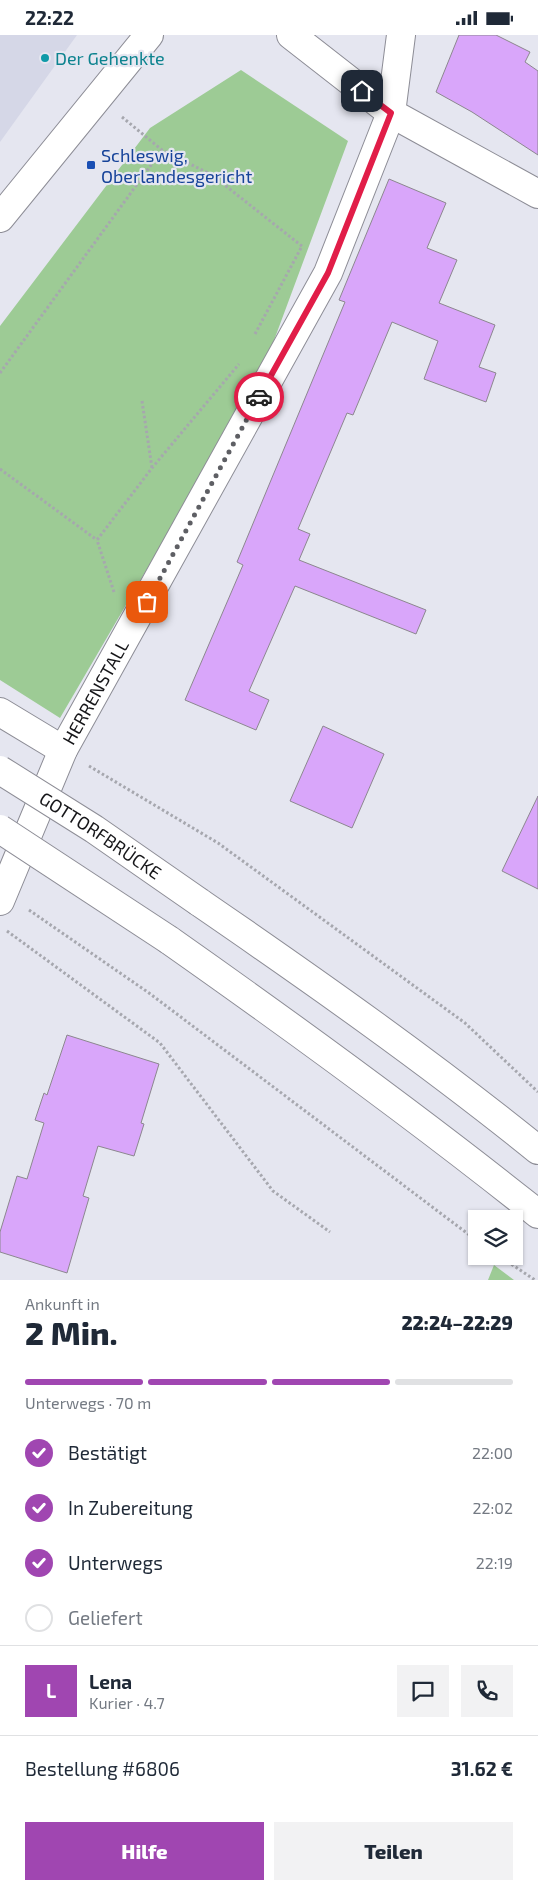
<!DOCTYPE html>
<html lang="de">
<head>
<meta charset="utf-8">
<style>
	:root { --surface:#fff; --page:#f2f2f3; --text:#1f2937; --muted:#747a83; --line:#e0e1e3; --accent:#a046b1 }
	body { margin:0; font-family:"Exo 2",sans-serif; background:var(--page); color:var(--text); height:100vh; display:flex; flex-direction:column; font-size:19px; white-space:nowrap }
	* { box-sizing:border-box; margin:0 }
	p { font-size:16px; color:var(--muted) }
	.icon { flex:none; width:28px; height:28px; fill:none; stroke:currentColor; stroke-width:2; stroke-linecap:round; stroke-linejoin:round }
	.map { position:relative; height:1245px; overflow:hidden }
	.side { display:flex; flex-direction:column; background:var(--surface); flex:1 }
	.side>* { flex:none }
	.fabs { position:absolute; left:468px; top:1175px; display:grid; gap:10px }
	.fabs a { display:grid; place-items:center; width:55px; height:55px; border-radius:0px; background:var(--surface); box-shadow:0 1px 4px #0004; font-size:25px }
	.pin { position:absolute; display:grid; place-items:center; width:42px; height:42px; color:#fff; margin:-21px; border-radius:10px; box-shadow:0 2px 8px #0006 }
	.courier { position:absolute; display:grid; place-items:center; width:50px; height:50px; margin:-25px; border:4px solid #e11d48; border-radius:50%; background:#fff; color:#222; box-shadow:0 1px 6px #0007 }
	.headline em { font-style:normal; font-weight:800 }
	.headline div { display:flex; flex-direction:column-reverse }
	.headline { display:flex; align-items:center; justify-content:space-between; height:85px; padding:0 25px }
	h1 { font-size:32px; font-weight:800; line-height:38px }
	.bar { display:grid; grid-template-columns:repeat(4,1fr); gap:8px 5px; align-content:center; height:60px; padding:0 25px }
	.bar i { height:6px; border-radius:4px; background:var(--line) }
	.bar .on { background:var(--accent) }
	.bar p { grid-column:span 4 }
	.line { display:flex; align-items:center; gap:12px; padding:0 25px; border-top:1px solid var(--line) }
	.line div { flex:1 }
	.round { display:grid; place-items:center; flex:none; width:52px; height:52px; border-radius:0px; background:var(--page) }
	ol { padding:0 25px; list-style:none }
	li { display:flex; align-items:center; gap:15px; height:55px }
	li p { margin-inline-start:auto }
	li .icon { padding:5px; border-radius:50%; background:var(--accent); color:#fff; stroke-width:4 }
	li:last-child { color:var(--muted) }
	li i { width:28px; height:28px; border:2px solid var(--line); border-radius:50% }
	.cta { display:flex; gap:10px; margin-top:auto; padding:10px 25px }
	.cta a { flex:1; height:58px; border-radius:0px; background:var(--accent); color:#fff; font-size:20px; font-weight:800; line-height:58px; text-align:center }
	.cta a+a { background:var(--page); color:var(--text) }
	.status { display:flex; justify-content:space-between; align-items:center; height:35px; padding:0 25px; background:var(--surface); direction:ltr }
	.status svg { height:14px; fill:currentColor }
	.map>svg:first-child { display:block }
	.built { fill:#d5d7e7 }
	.green { fill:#9dcb95 }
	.building { fill:#d9a6fa; stroke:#8c878f }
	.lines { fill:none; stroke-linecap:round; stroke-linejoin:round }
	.minor-casing { stroke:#8d8d96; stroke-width:30 }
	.highway-casing { stroke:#8d8d96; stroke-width:30 }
	.path { stroke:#a6a7ae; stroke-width:3; stroke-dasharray:2.5 2.5; stroke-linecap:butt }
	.minor { stroke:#fff; stroke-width:28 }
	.highway { stroke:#fff; stroke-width:28 }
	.highway-bridge-casing { stroke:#8d8d96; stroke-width:30; stroke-linecap:butt }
	.highway-bridge { stroke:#fff; stroke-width:28 }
	.done { stroke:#5e5f64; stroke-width:5; stroke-dasharray:0 9 }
	.route { stroke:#e11d48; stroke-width:6 }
	.culture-dot { fill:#0f9aa8; stroke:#e5e6f0; stroke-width:2 }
	.transit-dot { fill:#1a4fb4; stroke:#e5e6f0; stroke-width:2 }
	.labels { text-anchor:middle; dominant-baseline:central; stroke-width:4.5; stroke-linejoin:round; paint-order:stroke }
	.culture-label { font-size:18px; fill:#0d838f; stroke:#e5e6f0; text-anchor:start }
	.transit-label { font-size:18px; fill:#164399; stroke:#e5e6f0; text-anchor:start }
	.street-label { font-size:18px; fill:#161619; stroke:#e5e6f0 }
</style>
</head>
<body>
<div class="status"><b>22:22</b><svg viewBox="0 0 49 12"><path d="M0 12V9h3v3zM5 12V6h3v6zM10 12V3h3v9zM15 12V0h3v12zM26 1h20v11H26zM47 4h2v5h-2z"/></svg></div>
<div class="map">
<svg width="538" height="1245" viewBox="0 0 538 1245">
	<rect width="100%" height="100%" fill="#e5e6f0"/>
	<!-- built -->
	<path class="built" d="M0,0H77L0,107Z"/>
	<!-- green -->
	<path class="green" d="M241,35L348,106L263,335L60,683L0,645V291L150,93Z
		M494,1230L514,1245H488Z"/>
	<!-- building -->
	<path class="building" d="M459,0H496L530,17L525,27L538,36V120L472,77L436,57Z
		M389,144L446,168L427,213L457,225L439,268L495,290L479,332L496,338L486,367L424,344L438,306L392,287L353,380L347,378L298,494L310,499L299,525L426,575L416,599L295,551L249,656L269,665L256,695L185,665L243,530L237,527L345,267L339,265Z
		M323,691L384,719L352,793L290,766Z
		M538,761V854L502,836Z
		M67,1000L159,1029L141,1088L144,1089L134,1121L98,1111L83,1161L89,1163L67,1238L0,1217V1197L17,1141L27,1144L44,1088L35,1085L44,1058L47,1060Z"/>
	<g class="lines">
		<defs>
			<g id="minor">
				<path d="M291,0L391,78L538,159"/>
				<path d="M0,183L149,0"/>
				<path d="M0,677L63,715"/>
				<path id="s1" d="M0,866L63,715L328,238L391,78L401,0"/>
			</g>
			<path id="highway" d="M199,867C314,946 429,1027 538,1115
				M169,905C294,993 418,1083 538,1179"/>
		</defs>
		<!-- minor casing -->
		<use href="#minor" class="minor-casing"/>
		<!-- highway casing -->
		<use href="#highway" class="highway-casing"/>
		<!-- path -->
		<path class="path" d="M122,82L162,115L212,140L303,212
			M255,299L302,211
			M0,338L162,115
			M142,366L152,433
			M0,434L97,505
			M114,557L97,505L152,433L239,329
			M89,731L218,808L465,988L538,1057
			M29,875L149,958L476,1205
			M7,896L160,1008L273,1156L330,1197
			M499,1221L535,1245"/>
		<!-- minor -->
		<use href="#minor" class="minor"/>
		<!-- highway -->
		<use href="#highway" class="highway"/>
		<defs>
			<g id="highway-bridge">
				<path id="s2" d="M0,735L94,794L199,867"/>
				<path d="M0,794L169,905"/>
			</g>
		</defs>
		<!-- highway-bridge casing -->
		<use href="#highway-bridge" class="highway-bridge-casing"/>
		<!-- highway-bridge -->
		<use href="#highway-bridge" class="highway-bridge"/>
	</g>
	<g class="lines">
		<!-- done -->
		<path class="done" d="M147,567L259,362"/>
		<!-- route -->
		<path class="route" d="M259,362L328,238L391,78L362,56"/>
	</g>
	<!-- markers -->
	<circle class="culture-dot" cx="45" cy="23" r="5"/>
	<rect class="transit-dot" x="86" y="125" width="10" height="10" rx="2.5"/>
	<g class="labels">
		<!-- culture labels -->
		<g class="culture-label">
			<text x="55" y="23">Der Gehenkte</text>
		</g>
		<!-- transit labels -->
		<g class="transit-label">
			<text x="101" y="120">Schleswig,<tspan x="101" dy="21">Oberlandesgericht</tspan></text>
		</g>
		<!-- street labels -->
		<g class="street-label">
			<text stroke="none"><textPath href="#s1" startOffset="230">HERRENSTALL</textPath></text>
			<text stroke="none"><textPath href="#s2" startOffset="120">GOTTORFBRÜCKE</textPath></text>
		</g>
	</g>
</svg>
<div class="fabs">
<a><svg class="icon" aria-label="layers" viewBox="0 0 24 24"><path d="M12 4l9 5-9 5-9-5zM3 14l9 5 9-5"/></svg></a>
</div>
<div class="pin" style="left:147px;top:567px;background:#ea580c"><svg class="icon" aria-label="bag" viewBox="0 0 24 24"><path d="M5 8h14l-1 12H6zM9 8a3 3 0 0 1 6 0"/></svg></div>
<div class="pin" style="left:362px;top:56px;background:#1f2937"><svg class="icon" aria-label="home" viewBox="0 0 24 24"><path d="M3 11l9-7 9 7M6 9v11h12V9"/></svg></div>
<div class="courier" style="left:259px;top:362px"><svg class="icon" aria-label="car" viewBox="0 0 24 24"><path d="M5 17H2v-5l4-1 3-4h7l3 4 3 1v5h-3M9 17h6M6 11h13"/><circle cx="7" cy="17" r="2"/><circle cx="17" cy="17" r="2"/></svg></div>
</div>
<section class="side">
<div class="headline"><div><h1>2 Min.</h1><p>Ankunft in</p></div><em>22:24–22:29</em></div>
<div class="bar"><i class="on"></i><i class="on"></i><i class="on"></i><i></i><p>Unterwegs · 70 m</p></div>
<ol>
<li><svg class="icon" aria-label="check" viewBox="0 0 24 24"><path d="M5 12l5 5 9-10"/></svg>Bestätigt<p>22:00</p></li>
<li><svg class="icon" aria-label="check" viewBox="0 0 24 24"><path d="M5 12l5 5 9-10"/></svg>In Zubereitung<p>22:02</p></li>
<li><svg class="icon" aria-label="check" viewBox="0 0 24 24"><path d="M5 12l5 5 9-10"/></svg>Unterwegs<p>22:19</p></li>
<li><i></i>Geliefert</li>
</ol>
<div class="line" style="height:90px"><b class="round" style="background:var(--accent);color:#fff">L</b><div><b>Lena</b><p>Kurier · 4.7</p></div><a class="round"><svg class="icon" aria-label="chat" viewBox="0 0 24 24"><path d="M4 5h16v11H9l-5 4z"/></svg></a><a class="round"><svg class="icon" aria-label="phone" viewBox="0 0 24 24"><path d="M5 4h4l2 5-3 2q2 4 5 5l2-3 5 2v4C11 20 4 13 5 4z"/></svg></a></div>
<div class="line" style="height:65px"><div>Bestellung #6806</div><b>31.62 €</b></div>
<div class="cta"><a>Hilfe</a><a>Teilen</a></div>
</section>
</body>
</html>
